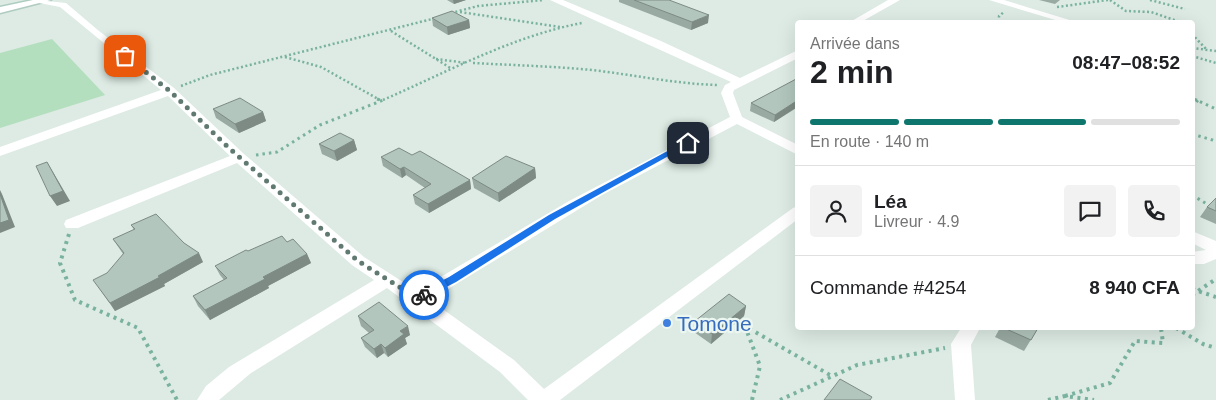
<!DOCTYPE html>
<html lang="fr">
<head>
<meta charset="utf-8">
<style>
	:root { --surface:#fff; --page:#f2f2f2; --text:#202124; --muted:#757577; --line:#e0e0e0; --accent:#0f766e }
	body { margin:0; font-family:Arial,sans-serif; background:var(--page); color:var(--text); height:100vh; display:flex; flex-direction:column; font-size:19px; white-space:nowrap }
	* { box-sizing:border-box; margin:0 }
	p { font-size:16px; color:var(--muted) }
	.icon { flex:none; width:28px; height:28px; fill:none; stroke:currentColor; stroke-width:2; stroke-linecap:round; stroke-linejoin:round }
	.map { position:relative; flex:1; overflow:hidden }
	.drawer { position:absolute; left:795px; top:20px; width:400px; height:310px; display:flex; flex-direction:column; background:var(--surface); border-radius:5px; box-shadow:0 5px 20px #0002 }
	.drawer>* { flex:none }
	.pin { position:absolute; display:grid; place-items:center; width:42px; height:42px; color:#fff; margin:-21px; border-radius:10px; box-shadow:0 2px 8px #0006 }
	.courier { position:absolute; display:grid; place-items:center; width:50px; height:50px; margin:-25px; border:4px solid #1a73e8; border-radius:50%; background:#fff; color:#222; box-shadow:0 1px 6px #0007 }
	.headline em { font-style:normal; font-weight:800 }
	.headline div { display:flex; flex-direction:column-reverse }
	.headline { display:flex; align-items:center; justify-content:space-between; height:85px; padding:0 15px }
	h1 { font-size:32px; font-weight:800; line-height:38px }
	.bar { display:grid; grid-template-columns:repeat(4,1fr); gap:8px 5px; align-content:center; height:60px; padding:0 15px }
	.bar i { height:6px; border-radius:4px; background:var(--line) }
	.bar .on { background:var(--accent) }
	.bar p { grid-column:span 4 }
	.line { display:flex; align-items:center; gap:12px; padding:0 15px; border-top:1px solid var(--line) }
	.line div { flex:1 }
	.round { display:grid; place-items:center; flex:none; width:52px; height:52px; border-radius:5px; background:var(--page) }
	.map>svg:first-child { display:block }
	.green { fill:#b3dfbe }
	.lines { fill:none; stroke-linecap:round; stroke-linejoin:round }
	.secondary-casing { stroke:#afccc1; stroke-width:3 }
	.path-far2 { stroke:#7ab2a0; stroke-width:2.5; stroke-dasharray:2 2.5; stroke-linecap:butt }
	.path-far1 { stroke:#7ab2a0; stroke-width:3; stroke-dasharray:2.5 4; stroke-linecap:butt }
	.path { stroke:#7ab2a0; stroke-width:4; stroke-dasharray:3 4.5; stroke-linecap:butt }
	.street { fill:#fff; fill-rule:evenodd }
	.secondary { fill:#fff; fill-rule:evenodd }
	.wall { fill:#99aaa3 }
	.shaded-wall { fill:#7d8b84 }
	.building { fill:#b2c6bd; stroke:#7d8b84 }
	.route { fill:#1a73e8 }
	.done { stroke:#607971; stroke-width:5; stroke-dasharray:0 9 }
	.shop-dot { fill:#3f7fe0; stroke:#edf7f2; stroke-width:2 }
	.labels { text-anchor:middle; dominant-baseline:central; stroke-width:4.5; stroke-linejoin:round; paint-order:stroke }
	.near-shop-label { font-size:21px; fill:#366cbe; stroke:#edf7f2; text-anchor:start }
</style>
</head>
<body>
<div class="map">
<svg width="1216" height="400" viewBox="0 0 1216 400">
	<rect width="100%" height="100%" fill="#ddebe4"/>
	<!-- green -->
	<path class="green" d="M52,39L105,95L0,128V53Z"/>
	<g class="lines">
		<defs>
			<path id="secondary" d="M33,0H51L0,13V7Z"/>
		</defs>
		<!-- secondary casing -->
		<use href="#secondary" class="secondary-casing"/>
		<!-- path-far2 -->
		<path class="path-far2" d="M1110,0L1126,11L1151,12L1180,22
			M1150,0L1185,9
			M1057,7L1108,0
			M460,12L560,27
			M451,13L478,6L544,0
			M999,22V16L1004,12
			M391,31L452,69
			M1192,34L1207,50
			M1192,48L1216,51
			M1192,56L1216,63
			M285,57L321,67L380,100
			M436,59L467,63
			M473,63C509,65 545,66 581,69C627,73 672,84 718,85
			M181,86L210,75L436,18
			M1192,98L1197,100
			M383,100C447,72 513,36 582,23"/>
		<!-- path-far1 -->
		<path class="path-far1" d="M377,99L380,100
			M1194,99L1216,109
			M1192,107L1198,100
			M1192,134L1216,141
			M256,155L277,152L320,125L386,99
			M1192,195L1207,204"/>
		<!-- path -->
		<path class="path" d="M69,234L60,263L75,300L138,328L177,400
			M1192,289L1216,297
			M1192,295L1216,279
			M1176,328L1203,344L1216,348
			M1065,396L1110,383L1135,341L1163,343L1161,328
			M752,400L760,366L745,326L830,375
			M780,400L857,365L945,348
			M1048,400L1065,396L1094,400"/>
		<!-- street -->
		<path class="street" d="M38,0L66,3L99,31L174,88L244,154L364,257L417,291L569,201L730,117L721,93L725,85L731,82L550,0H563L661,41L740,78L798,50V58L734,90L733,93L742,117L798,145V155L737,124L602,195L430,300L514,360L544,389L793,208L798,206V219L560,400H528L500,372L387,288L251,373L219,400H197L206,386L229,367L374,280L352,265L237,163L78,228H66L64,224L66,220L230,156L168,96L0,156V147L161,90L60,7L39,3Z
			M888,0H900L861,22H850Z
			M989,0H1004L1076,22H1062Z
			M1192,231L1216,241V259L1204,264H1192V252L1206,250L1192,243Z
			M961,328H980L971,345L975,400H955L951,344Z"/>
		<!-- secondary -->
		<use href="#secondary" class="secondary"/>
	</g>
	<!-- wall -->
	<path class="wall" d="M447,0H466L454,4Z
		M619,0H669L708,23L691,30L619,2Z
		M1039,0H1060L1055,4Z
		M432,18L469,20L470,28L448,35L433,26Z
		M798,78V107L774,122L750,111L751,103Z
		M213,109L263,112L266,121L239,133L216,118Z
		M354,140L357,150L337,161L322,154L319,144Z
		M412,155L470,180L471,189L429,213L415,204L413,195L425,188L406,175L402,178L383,166L381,157Z
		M535,168L536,178L499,202L474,188L472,178Z
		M1216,198V224L1200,217L1207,207Z
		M131,225L203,262L164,284L165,286L115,311L99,288L123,254L113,239L134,230Z
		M287,242L307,254L311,263L268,286L269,288L210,320L198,306L193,296L224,280L220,275L215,266L248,251Z
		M746,306L744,316L711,344L694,332L695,321Z
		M358,316L410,335L405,338L407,344L388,357L384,353L377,358L365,347L361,338L369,333L361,326Z
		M1000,328H1038L1024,351L995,337Z"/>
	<!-- shaded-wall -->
	<path class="shaded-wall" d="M453,0H466L454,4Z
		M709,15L708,23L691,30L692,22Z
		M469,20L470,28L448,35L447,27Z
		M798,100L797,107L774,122L775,115Z
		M263,112L266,121L239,133L235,124Z
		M354,140L357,150L337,161L334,151Z
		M47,162L53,172L70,201L57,206L50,196Z
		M404,167L406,175L402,178L400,169Z
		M535,168L536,178L499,202L498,193Z
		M470,180L471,189L429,213L428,204Z
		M0,190L2,194L15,227L0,233Z
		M199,253L203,262L164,284L165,286L115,311L110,303Z
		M307,254L311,263L268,286L269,288L210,320L205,310L263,277Z
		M746,306L744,316L711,344L712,334Z
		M408,326L410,335L405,338L407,344L388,357L385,348L400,331Z
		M381,344L384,353L377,358L374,349Z"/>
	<!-- building -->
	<path class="building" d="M634,0H669L709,15L692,22Z
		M452,11L469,20L447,27L432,18Z
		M798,78V100L775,115L751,103Z
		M240,98L263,112L235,124L213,109Z
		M340,133L354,140L334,151L319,144Z
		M399,148L412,155L420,151L470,180L428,204L413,195L431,184L404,167L400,169L381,157Z
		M506,156L535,168L498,193L472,178Z
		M47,162L63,191L50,196L36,166Z
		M0,194L9,220L0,223Z
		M1216,198V211L1207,207Z
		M156,214L184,243L199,253L158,276L160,277L110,303L93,280L107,273L124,253L113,239L135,229L131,225Z
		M282,236L287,242L293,239L307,254L263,277L265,279L205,310L193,296L227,278L215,266L246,250L248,251Z
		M729,294L746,306L712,334L695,321Z
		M379,302L408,326L400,331L404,334L385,348L381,344L374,349L361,338L374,330L358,316Z
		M1004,328H1038L1031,340Z
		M840,379L872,397L870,400H824Z"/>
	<!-- route -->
	<path class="route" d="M686,141L692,143L555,219L456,282L427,297H420V292L449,277L549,215Z"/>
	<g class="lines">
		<!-- done -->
		<path class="done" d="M125,56L170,91L229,148L358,261L417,298L424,295"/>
	</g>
	<!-- markers -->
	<circle class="shop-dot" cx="667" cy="323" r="5"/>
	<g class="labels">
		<!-- near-shop labels -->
		<g class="near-shop-label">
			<text x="677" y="323">Tomone</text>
		</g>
	</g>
</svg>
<div class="pin" style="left:125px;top:56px;background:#ea580c"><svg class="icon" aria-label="bag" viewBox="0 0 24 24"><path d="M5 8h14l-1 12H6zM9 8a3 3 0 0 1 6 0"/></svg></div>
<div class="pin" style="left:688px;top:143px;background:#1f2937"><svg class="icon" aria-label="home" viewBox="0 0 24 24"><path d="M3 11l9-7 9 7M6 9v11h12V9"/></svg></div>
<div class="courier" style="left:424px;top:295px"><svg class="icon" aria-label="bike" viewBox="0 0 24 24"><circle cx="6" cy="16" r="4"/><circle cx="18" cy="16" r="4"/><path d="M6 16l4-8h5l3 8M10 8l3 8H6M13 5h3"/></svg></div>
<section class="drawer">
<div class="headline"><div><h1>2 min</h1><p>Arrivée dans</p></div><em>08:47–08:52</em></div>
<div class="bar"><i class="on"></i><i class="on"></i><i class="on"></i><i></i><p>En route · 140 m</p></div>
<div class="line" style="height:90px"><a class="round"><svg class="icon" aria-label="person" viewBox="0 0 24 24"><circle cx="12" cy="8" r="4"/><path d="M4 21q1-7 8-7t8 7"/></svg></a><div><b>Léa</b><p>Livreur · 4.9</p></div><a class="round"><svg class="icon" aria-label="chat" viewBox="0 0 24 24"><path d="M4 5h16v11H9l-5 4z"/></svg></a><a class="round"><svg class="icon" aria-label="phone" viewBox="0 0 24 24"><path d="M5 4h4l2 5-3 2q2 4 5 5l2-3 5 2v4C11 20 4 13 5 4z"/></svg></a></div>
<div class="line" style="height:65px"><div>Commande #4254</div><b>8 940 CFA</b></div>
</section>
</div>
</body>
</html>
